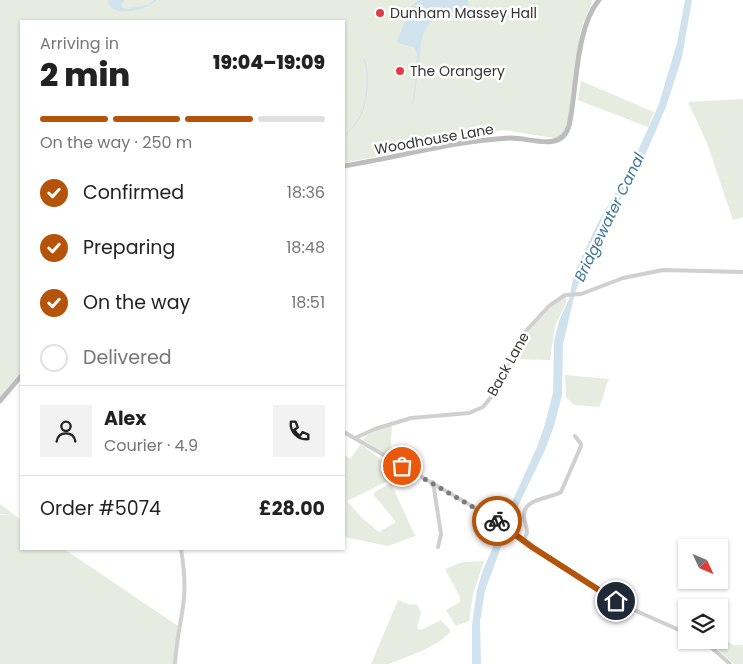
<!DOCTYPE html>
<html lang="en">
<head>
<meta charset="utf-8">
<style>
	:root { --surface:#fff; --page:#f2f2f2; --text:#222; --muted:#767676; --line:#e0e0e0; --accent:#b45309 }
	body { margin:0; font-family:Poppins,sans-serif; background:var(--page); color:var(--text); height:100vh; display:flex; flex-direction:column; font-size:19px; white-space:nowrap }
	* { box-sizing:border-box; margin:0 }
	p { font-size:16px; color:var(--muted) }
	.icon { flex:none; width:28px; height:28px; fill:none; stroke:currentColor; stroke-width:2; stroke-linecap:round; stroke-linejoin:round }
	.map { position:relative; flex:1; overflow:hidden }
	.panel { position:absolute; left:20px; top:20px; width:325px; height:530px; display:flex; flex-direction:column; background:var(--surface); border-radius:0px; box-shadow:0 1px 4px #0004 }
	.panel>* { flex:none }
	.needle { width:32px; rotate:134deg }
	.tools { position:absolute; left:678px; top:539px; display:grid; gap:10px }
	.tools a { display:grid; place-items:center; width:50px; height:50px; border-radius:0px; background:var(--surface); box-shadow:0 1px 4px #0004; font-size:25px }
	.pin { position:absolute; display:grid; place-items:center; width:42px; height:42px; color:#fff; margin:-21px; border:2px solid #fff; border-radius:50%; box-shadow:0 1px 5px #0007 }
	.courier { position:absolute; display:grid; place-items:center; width:50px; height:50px; margin:-25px; border:4px solid #b45309; border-radius:50%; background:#fff; color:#222; box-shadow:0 1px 6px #0007 }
	.headline em { font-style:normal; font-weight:800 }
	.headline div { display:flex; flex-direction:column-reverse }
	.headline { display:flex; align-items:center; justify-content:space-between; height:85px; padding:0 20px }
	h1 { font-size:32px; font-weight:800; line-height:38px }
	.bar { display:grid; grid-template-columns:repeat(4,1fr); gap:8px 5px; align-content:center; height:60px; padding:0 20px }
	.bar i { height:6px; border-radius:4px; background:var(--line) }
	.bar .on { background:var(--accent) }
	.bar p { grid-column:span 4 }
	.line { display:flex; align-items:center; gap:12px; padding:0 20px; border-top:1px solid var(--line) }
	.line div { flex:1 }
	.round { display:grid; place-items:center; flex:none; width:52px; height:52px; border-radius:0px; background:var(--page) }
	ol { padding:0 20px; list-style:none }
	li { display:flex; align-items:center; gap:15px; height:55px }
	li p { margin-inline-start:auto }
	li .icon { padding:5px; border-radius:50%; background:var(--accent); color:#fff; stroke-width:4 }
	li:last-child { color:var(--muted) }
	li i { width:28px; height:28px; border:2px solid var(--line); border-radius:50% }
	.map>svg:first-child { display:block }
	.green { fill:#e6ecdf }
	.water { fill:#cfe2ee }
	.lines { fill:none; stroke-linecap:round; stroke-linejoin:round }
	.stream { stroke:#cfe2ee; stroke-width:1 }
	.minor { stroke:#d0d0d0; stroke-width:4 }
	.secondary { stroke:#bdbdbd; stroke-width:5 }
	.done { stroke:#7a7a7a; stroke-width:5; stroke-dasharray:0 9 }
	.route { stroke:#b45309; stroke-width:6 }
	.poi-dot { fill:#e63946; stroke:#fff; stroke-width:2 }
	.labels { text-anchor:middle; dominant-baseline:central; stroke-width:5; stroke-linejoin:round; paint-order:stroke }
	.poi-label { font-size:14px; fill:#333; stroke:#fff; text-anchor:start }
	.street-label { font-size:14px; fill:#333; stroke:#fff }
	.water-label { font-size:15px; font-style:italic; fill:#3f7597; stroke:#fff }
</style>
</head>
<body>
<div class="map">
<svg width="743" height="664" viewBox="0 0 743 664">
	<rect width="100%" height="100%" fill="#fff"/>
	<!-- green -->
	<path class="green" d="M0,0H593L581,29L571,95L570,116L566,128L561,136L554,138L503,130L344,163V21H21V371L0,397Z
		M581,81L654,112L648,127L578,100Z
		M743,99V217L733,220L707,143L688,102Z
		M565,297L567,300L566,303L555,326L550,360L512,359C524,334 540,312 565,297Z
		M565,375L609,379C604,389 604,398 599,407L574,405L566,397Z
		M392,426L390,457L363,440C368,431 382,429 392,426Z
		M361,444L380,459L388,463L384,473L388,481L347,501L362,518L379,532L396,522L373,494L376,491L391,483L415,536L388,546L344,537V454L350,459Z
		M0,504L21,520V549H64L178,626L173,664H0V515L12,514H0Z
		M484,561L473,594L469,621L456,626L446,610L460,602V597L445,569L463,562Z
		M398,600L410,605L417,604L421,613L417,628L421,630L441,620L451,631L440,641L424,650L389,664H371Z
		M721,637L733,645H743V664H734L715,647Z"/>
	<!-- water -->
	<path class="water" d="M108,0H124L121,5L123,8L126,9L148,5L154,0H157C147,10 110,20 108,0Z
		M419,0H468C470,9 462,13 459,19L442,14C418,27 422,42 419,65H416L417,53L414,47L398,43L397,41L412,5Z
		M685,0H692L682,57L666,107L646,153L589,257L575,293L563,344L562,395L554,426L545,450L509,525L485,591L480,621L481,664H472V625L477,590L483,570L500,531L505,523L512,502L537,447L545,424L553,393L554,341L559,321L569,299L574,273L583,254L598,223L632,164L659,104L677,43Z"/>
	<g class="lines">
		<!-- stream -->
		<path class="stream" d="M413,104L418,65
			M344,137C350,130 357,123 361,115C367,102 370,72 364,59"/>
		<!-- minor -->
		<path class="minor" d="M344,432L503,524L532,547L625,606L686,633
			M355,438L375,429L411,418L469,413L483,407L492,396L523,334L549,306L565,295L581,294L623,278L663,270L743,272
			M433,482L441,534L438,547
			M524,540L527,533C527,528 525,523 524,517C522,498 550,499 561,492L581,446V444L575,436
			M719,624L721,608
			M700,640L712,648L730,664
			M712,648L716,640
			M175,664C176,644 180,626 183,607C186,588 184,567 181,549"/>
		<!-- secondary -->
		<path class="secondary" d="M344,166C399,157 453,141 509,138C530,137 561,153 569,126C577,90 575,29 599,0
			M0,401L21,376"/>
	</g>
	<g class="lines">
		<!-- done -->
		<path class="done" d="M402,466L497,521"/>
		<!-- route -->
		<path class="route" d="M497,521L532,547L616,601"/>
	</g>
	<!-- markers -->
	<g class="poi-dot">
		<circle cx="380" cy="13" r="5"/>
		<circle cx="400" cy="71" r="5"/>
	</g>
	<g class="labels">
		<!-- poi labels -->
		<g class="poi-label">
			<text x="390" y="13">Dunham Massey Hall</text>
			<text x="410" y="71">The Orangery</text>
		</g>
		<!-- street labels -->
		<g class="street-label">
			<text transform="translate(434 139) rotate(-10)">Woodhouse Lane</text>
			<text transform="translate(508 364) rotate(-61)">Back Lane</text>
		</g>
		<!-- water labels -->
		<g class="water-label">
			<text transform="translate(609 217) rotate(-64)">Bridgewater Canal</text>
		</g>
	</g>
</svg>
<div class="tools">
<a><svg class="needle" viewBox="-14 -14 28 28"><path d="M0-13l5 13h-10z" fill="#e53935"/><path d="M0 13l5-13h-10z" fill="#767676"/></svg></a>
<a><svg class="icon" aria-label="layers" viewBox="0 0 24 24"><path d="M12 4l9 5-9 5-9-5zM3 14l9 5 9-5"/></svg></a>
</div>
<div class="pin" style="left:402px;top:466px;background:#ea580c"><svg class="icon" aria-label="bag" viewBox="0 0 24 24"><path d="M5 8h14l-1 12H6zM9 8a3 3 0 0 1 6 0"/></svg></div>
<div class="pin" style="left:616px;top:601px;background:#1f2937"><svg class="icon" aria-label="home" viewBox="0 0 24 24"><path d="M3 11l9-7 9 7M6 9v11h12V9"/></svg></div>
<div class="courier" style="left:497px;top:521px"><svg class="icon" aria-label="bike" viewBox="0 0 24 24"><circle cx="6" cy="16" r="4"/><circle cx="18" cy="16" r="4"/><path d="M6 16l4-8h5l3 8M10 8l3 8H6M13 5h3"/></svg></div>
<section class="panel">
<div class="headline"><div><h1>2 min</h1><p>Arriving in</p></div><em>19:04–19:09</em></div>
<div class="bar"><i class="on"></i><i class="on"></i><i class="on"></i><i></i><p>On the way · 250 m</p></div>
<ol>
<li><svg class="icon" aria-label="check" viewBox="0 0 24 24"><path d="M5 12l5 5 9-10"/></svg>Confirmed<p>18:36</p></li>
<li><svg class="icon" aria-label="check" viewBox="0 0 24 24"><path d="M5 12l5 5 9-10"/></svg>Preparing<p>18:48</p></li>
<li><svg class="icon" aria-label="check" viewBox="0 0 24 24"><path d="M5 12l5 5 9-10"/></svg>On the way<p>18:51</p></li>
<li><i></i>Delivered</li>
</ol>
<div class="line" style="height:90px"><a class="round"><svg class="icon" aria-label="person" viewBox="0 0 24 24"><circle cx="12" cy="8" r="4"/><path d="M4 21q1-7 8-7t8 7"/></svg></a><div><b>Alex</b><p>Courier · 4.9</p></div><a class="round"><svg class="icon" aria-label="phone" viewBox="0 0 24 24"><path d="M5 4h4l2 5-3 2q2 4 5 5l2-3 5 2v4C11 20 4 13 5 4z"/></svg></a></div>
<div class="line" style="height:65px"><div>Order #5074</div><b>£28.00</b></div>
</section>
</div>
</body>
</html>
